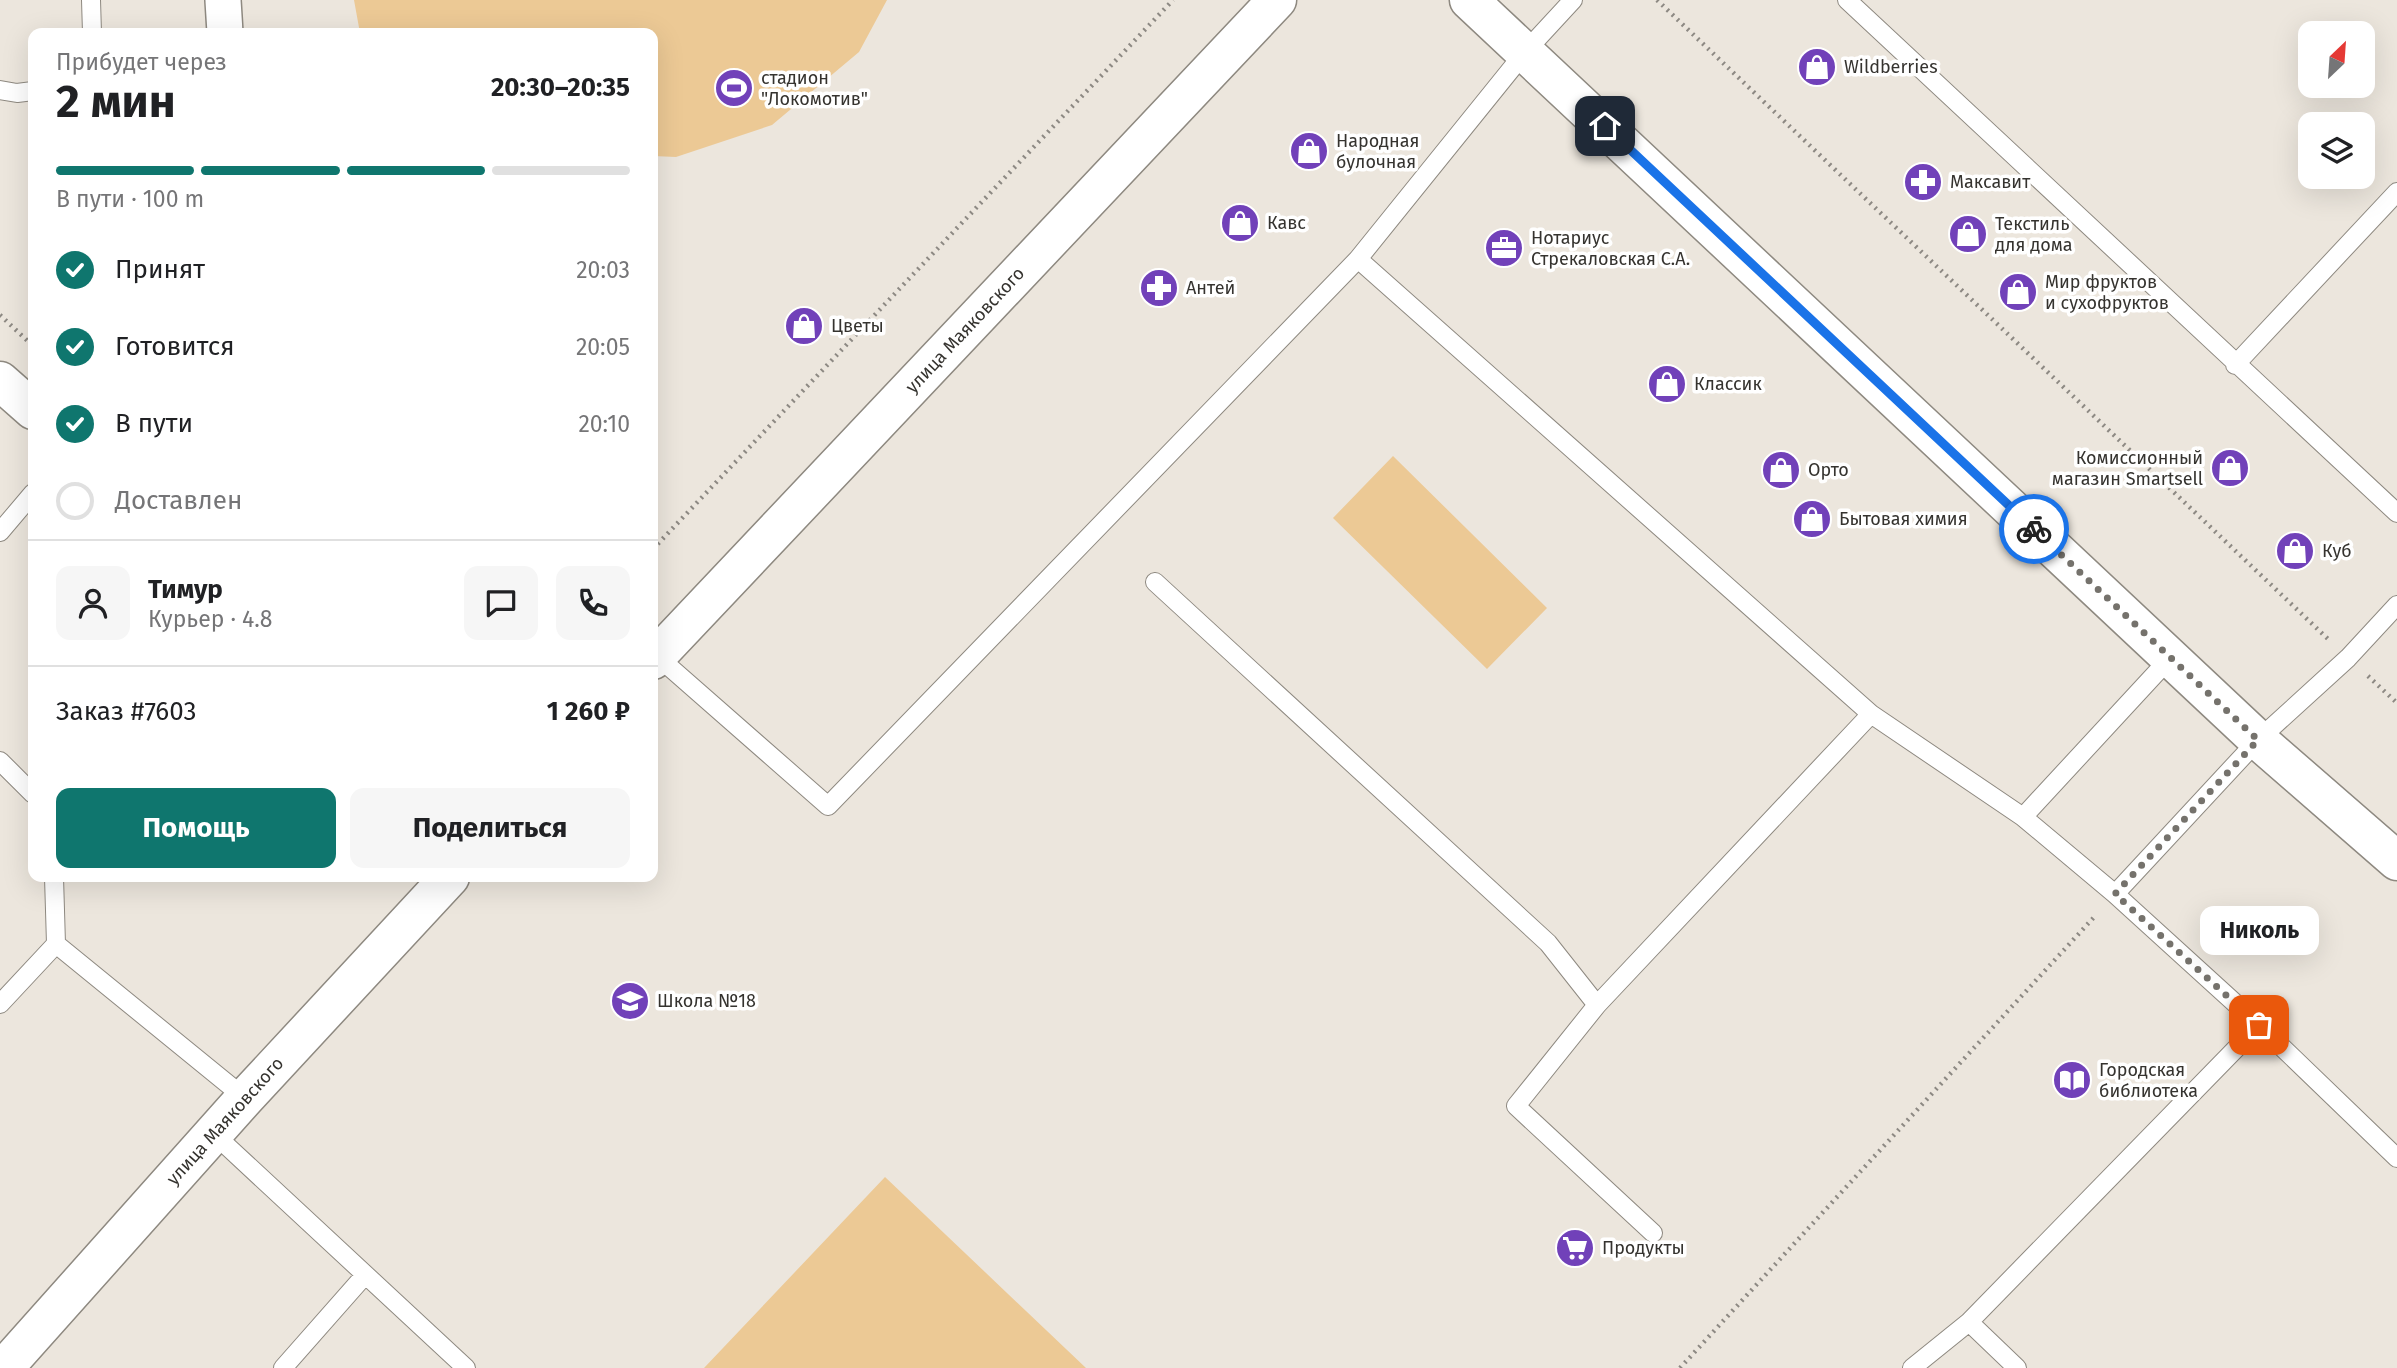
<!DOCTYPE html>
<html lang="ru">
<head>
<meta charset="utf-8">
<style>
	:root { --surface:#fff; --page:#f6f6f6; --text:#202124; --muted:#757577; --line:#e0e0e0; --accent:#0f766e }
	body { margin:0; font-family:"Fira Sans",sans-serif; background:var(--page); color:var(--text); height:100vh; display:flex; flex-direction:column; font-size:26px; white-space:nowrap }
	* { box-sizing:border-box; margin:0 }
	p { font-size:23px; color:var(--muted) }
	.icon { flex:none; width:38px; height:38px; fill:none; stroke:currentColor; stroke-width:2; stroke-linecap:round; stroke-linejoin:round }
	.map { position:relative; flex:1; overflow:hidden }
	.sheet { position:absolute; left:28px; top:28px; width:630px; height:854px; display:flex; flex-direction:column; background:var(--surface); border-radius:14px; box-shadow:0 7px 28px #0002 }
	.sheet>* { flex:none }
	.needle { width:46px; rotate:25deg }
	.fabs { position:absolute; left:2298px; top:21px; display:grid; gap:14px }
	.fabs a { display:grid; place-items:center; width:77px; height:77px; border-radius:14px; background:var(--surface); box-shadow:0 7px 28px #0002; font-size:35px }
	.pin { position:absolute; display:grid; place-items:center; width:60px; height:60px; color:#fff; margin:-30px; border-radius:14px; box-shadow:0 4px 10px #0006 }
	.courier { position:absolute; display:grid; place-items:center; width:70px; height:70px; margin:-35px; border:5px solid #1a73e8; border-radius:50%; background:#fff; color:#222; box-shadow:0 2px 9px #0007 }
	.bubble { position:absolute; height:49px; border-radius:14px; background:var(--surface); box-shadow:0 7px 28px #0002; font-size:23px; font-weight:700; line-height:49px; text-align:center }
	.head em { font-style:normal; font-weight:700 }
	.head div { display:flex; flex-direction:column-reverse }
	.head { display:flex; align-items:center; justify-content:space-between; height:119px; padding:0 28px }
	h1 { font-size:46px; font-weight:700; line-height:52px }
	.bar { display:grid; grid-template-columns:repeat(4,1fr); gap:10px 7px; align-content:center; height:84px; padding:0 28px }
	.bar i { height:9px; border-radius:5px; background:var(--line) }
	.bar .on { background:var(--accent) }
	.bar p { grid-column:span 4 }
	.line { display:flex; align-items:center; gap:18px; padding:0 28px; border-top:2px solid var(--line) }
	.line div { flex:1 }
	.round { display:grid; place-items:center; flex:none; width:74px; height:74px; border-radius:14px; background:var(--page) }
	ol { padding:0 28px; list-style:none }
	li { display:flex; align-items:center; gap:21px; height:77px }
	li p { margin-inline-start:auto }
	li .icon { padding:7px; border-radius:50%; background:var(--accent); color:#fff; stroke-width:4 }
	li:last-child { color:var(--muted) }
	li i { width:38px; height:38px; border:4px solid var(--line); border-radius:50% }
	.primary-button { display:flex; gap:14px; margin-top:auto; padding:14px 28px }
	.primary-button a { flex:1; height:80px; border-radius:14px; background:var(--accent); color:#fff; font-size:28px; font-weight:700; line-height:80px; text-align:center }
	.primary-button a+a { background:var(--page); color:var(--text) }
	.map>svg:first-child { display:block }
	.green { fill:#ecc995 }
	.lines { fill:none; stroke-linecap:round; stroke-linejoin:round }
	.service-casing { stroke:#8e8980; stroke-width:20 }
	.minor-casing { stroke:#8e8980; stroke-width:38 }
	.tertiary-casing { stroke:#8e8980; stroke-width:41 }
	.path { stroke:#8d8983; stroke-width:4.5; stroke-dasharray:2 5; stroke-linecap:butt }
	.service { stroke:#fff; stroke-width:18 }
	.minor { stroke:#fff; stroke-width:35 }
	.tertiary { stroke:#fff; stroke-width:38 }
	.done { stroke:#75726c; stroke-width:7; stroke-dasharray:0 12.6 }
	.route { stroke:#1a73e8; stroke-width:9 }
	.labels { text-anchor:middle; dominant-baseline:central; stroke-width:7; stroke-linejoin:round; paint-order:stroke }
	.poi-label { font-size:18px; fill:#35332f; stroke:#fff; text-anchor:start }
	.street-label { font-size:18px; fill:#35332f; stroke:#fff }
</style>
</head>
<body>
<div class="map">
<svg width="2397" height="1368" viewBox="0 0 2397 1368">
	<rect width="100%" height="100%" fill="#ece6dd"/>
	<!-- green -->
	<path class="green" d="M354,0H887L859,52L772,125L676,157L653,156V33H360Z
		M1393,456L1547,608L1487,669L1333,518Z
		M885,1177L1086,1368H704Z"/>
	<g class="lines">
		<defs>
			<path id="service" d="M91,0L92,33
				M1573,0L1525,52L1358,259L1871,714
				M1847,0L2397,513
				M0,90L17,93L33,91
				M2235,365L2397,192
				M0,532L33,493
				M1155,582L1548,943L1597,1005L1871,714L2023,817L2115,894L2259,1025L2397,1158
				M657,656L828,806L1358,259
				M0,761L33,794
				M2023,817L2170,658
				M54,877L56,944L245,1098
				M2115,894L2258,740L2348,658L2397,605
				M0,1004L56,944
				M1597,1005L1516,1106L1653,1233
				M214,1134L466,1368
				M1969,1322L2017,1368
				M283,1368L365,1275
				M1912,1368L1969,1322L2259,1025"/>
			<path id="minor" d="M223,0L225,33"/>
			<path id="tertiary" d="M1469,0L2258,740L2397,861
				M0,381L33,410
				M653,660L1277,0
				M4,1368L245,1098L450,877"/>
		</defs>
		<!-- service casing -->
		<use href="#service" class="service-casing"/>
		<!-- minor casing -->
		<use href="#minor" class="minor-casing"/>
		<!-- tertiary casing -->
		<use href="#tertiary" class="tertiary-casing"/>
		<!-- path -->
		<path class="path" d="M1657,0L2328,639
			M0,315L33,346
			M653,549L1173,0
			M2368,676L2397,703
			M1680,1368L2096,915"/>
		<!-- service -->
		<use href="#service" class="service"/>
		<!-- minor -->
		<use href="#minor" class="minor"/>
		<!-- tertiary -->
		<use href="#tertiary" class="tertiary"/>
	</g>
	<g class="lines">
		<!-- done -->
		<path class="done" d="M2034,529L2258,740L2115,894L2259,1025"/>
		<!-- route -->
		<path class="route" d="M1605,126L2034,529"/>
	</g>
	<!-- icons -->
	<defs>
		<symbol id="shop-disc" viewBox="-11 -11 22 22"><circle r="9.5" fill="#7141b9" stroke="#fff"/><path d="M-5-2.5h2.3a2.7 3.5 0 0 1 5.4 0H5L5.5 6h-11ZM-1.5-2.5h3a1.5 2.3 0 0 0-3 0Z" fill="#fff"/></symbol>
		<symbol id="stadium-disc" viewBox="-11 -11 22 22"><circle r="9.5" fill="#7141b9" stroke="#fff"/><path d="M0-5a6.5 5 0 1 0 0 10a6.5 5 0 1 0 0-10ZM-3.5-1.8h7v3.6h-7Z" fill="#fff"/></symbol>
		<symbol id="pharmacy-disc" viewBox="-11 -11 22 22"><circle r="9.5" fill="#7141b9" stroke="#fff"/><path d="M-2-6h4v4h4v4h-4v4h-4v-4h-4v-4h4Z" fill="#fff"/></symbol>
		<symbol id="office-disc" viewBox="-11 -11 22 22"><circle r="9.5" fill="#7141b9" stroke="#fff"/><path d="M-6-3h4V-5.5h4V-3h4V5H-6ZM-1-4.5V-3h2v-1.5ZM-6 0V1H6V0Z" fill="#fff"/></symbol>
		<symbol id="school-disc" viewBox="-11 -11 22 22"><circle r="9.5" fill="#7141b9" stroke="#fff"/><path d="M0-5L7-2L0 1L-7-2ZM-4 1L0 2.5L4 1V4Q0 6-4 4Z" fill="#fff"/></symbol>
		<symbol id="library-disc" viewBox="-11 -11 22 22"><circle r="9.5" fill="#7141b9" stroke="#fff"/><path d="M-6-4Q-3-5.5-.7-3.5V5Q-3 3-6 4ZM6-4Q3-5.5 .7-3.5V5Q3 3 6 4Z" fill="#fff"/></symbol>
		<symbol id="supermarket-disc" viewBox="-11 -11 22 22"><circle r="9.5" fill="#7141b9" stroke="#fff"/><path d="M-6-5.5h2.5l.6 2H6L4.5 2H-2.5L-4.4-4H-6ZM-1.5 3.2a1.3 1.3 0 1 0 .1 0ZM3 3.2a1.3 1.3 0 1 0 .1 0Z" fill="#fff"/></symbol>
	</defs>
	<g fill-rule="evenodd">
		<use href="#shop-disc" x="1795" y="45" width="44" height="44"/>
		<use href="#stadium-disc" x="712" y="66" width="44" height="44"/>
		<use href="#shop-disc" x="1287" y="129" width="44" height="44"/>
		<use href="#pharmacy-disc" x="1901" y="160" width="44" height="44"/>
		<use href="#shop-disc" x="1218" y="201" width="44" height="44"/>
		<use href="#shop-disc" x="1946" y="212" width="44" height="44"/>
		<use href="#office-disc" x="1482" y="226" width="44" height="44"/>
		<use href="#pharmacy-disc" x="1137" y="266" width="44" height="44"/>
		<use href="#shop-disc" x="1996" y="270" width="44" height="44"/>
		<use href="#shop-disc" x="782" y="304" width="44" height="44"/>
		<use href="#shop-disc" x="1645" y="362" width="44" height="44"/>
		<use href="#shop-disc" x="2208" y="446" width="44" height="44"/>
		<use href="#shop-disc" x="1759" y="448" width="44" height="44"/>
		<use href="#shop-disc" x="1790" y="497" width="44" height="44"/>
		<use href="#shop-disc" x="2273" y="529" width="44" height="44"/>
		<use href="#school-disc" x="608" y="979" width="44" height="44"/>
		<use href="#library-disc" x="2050" y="1058" width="44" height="44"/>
		<use href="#supermarket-disc" x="1553" y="1226" width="44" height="44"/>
	</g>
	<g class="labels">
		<!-- poi labels -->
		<g class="poi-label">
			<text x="1844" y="67">Wildberries</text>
			<text x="761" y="78">стадион<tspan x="761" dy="21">"Локомотив"</tspan></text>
			<text x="1336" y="141">Народная<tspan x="1336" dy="21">булочная</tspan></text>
			<text x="1950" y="182">Максавит</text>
			<text x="1267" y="223">Кавс</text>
			<text x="1995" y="224">Текстиль<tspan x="1995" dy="21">для дома</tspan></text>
			<text x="1531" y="238">Нотариус<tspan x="1531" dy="21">Стрекаловская С.А.</tspan></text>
			<text x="2045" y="282">Мир фруктов<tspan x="2045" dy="21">и сухофруктов</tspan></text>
			<text x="1186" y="288">Антей</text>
			<text x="831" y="326">Цветы</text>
			<text x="1694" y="384">Классик</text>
			<text x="2203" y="458" text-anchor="end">Комиссионный<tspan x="2203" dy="21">магазин Smartsell</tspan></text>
			<text x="1808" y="470">Орто</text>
			<text x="1839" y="519">Бытовая химия</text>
			<text x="2322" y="551">Куб</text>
			<text x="657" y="1001">Школа №18</text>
			<text x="2099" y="1070">Городская<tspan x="2099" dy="21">библиотека</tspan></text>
			<text x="1602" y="1248">Продукты</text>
		</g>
		<!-- street labels -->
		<g class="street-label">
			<text transform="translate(965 330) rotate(-47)">улица Маяковского</text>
			<text transform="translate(225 1121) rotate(-48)">улица Маяковского</text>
		</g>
	</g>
</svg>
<div class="fabs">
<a><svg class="needle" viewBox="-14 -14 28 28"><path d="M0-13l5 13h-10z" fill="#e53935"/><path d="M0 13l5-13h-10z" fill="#757577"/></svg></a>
<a><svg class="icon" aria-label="layers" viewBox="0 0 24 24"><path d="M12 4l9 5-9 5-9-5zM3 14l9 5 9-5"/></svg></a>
</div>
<div class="pin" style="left:2259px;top:1025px;background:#ea580c"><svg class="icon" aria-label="bag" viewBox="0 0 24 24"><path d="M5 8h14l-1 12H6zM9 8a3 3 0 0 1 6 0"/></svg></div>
<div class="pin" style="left:1605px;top:126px;background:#1f2937"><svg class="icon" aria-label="home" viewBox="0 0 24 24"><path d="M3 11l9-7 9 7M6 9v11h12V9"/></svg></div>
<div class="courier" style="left:2034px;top:529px"><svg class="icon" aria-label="bike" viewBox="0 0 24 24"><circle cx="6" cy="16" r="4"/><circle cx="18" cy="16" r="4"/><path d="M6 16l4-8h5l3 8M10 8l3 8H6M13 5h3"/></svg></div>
<div class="bubble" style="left:2200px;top:906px;width:119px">Николь</div>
<section class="sheet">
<div class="head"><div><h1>2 мин</h1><p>Прибудет через</p></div><em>20:30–20:35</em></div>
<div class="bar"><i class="on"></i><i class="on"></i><i class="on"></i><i></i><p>В пути · 100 m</p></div>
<ol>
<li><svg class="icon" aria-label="check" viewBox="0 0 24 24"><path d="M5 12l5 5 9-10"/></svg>Принят<p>20:03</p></li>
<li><svg class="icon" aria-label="check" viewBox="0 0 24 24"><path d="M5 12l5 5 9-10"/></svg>Готовится<p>20:05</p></li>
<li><svg class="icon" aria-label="check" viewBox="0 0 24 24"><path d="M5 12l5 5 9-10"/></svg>В пути<p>20:10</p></li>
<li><i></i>Доставлен</li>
</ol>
<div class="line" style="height:126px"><a class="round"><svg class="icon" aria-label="person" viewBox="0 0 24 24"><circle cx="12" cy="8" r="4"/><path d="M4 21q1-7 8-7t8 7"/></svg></a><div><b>Тимур</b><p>Курьер · 4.8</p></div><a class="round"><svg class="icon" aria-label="chat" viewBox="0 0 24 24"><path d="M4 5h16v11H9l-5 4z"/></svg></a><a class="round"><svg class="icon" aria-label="phone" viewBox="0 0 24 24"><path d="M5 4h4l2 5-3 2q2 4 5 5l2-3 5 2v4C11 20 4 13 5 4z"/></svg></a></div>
<div class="line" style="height:91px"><div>Заказ #7603</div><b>1 260 ₽</b></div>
<div class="primary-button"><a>Помощь</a><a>Поделиться</a></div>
</section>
</div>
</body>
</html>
